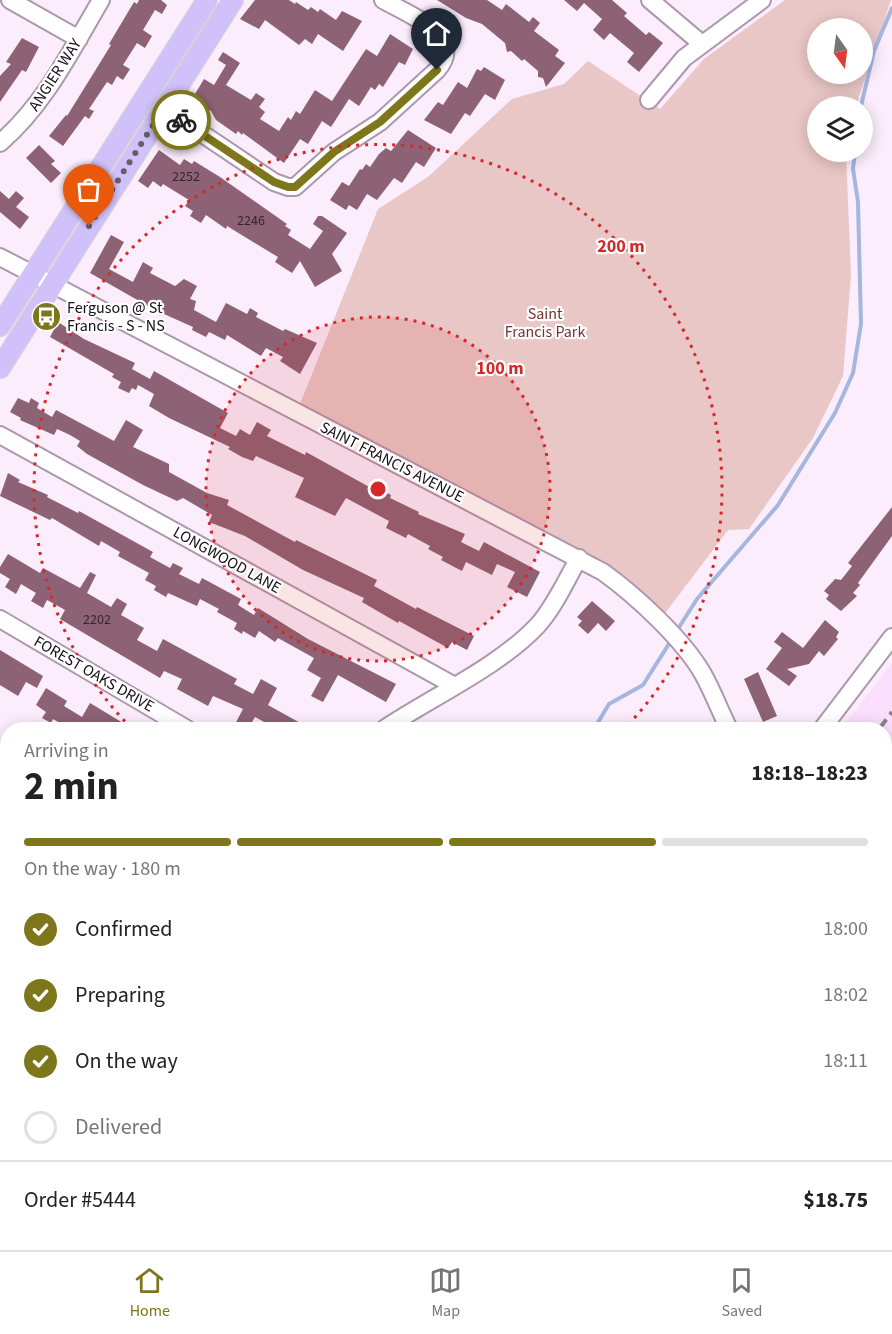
<!DOCTYPE html>
<html lang="en">
<head>
<meta charset="utf-8">
<style>
	:root { --surface:#fff; --page:#f2f2f2; --text:#222; --muted:#767676; --line:#e0e0e0; --accent:#7d761a }
	body { margin:0; font-family:"Source Sans 3",sans-serif; background:var(--page); color:var(--text); height:100vh; display:flex; flex-direction:column; font-size:22px; white-space:nowrap }
	* { box-sizing:border-box; margin:0 }
	p { font-size:20px; color:var(--muted) }
	.icon { flex:none; width:33px; height:33px; fill:none; stroke:currentColor; stroke-width:2; stroke-linecap:round; stroke-linejoin:round }
	.map { position:relative; flex:1; overflow:hidden }
	.panel { position:absolute; left:0px; top:722px; width:892px; height:530px; display:flex; flex-direction:column; background:var(--surface); border-radius:24px 24px 0 0; box-shadow:0 3px 15px #0003 }
	.panel>* { flex:none }
	.needle { width:39px; rotate:166deg }
	.buttons { position:absolute; left:807px; top:18px; display:grid; gap:12px }
	.buttons a { display:grid; place-items:center; width:66px; height:66px; border-radius:50%; background:var(--surface); box-shadow:0 3px 15px #0003; font-size:30px }
	.pin { position:absolute; display:grid; place-items:center; width:51px; height:51px; color:#fff; margin:-62px -26px; border-radius:50% 50% 50% 0; rotate:-45deg; box-shadow:0 0 6px #0007 }
	.pin .icon { rotate:45deg }
	.courier { position:absolute; display:grid; place-items:center; width:60px; height:60px; margin:-30px; border:4px solid #7d761a; border-radius:50%; background:#fff; color:#222; box-shadow:0 2px 8px #0007 }
	.overview em { font-style:normal; font-weight:700 }
	.overview div { display:flex; flex-direction:column-reverse }
	.overview { display:flex; align-items:center; justify-content:space-between; height:102px; padding:0 24px }
	h1 { font-size:39px; font-weight:700; line-height:45px }
	.bar { display:grid; grid-template-columns:repeat(4,1fr); gap:9px 6px; align-content:center; height:72px; padding:0 24px }
	.bar i { height:8px; border-radius:4px; background:var(--line) }
	.bar .on { background:var(--accent) }
	.bar p { grid-column:span 4 }
	.line { display:flex; align-items:center; gap:15px; padding:0 24px; border-top:2px solid var(--line) }
	.line div { flex:1 }
	ol { padding:0 24px; list-style:none }
	li { display:flex; align-items:center; gap:18px; height:66px }
	li p { margin-inline-start:auto }
	li .icon { padding:6px; border-radius:50%; background:var(--accent); color:#fff; stroke-width:4 }
	li:last-child { color:var(--muted) }
	li i { width:33px; height:33px; border:3px solid var(--line); border-radius:50% }
	.tab-bar { display:flex; justify-content:space-around; align-items:center; height:84px; border-top:2px solid var(--line); background:var(--surface); font-size:16px; color:var(--muted) }
	.tab-bar a { display:grid; justify-items:center; gap:3px }
	.tab-bar .on { color:var(--accent) }
	.map>svg:first-child { display:block }
	.built { fill:#fbdefe }
	.green { fill:#e9c7c6; fill-rule:evenodd }
	.lines { fill:none; stroke-linecap:round; stroke-linejoin:round }
	.stream { stroke:#a5b6df; stroke-width:4 }
	.building { fill:#8d6275 }
	.minor-casing { stroke:#ad97af; stroke-width:20 }
	.major-casing { stroke:#d5d4d5; stroke-width:22 }
	.minor { stroke:#fff; stroke-width:16 }
	.major { stroke:#d1c1fb; stroke-width:20 }
	.rail { stroke:#897e8a; stroke-width:4; stroke-dasharray:12 6; stroke-linecap:butt }
	.done { stroke:#665d67; stroke-width:6; stroke-dasharray:0 10.8 }
	.route { stroke:#7d761a; stroke-width:8 }
	.ring { fill:none; stroke:#d62828; stroke-width:3; stroke-dasharray:3 6 }
	.labels { text-anchor:middle; dominant-baseline:central; stroke-width:4.5; stroke-linejoin:round; paint-order:stroke }
	.number-label { font-size:14px; fill:#34242e }
	.street-label { font-size:16px; fill:#160f17; stroke:#fff }
	.poi-label { font-size:16px; fill:#160f17; stroke:#fff; text-anchor:start }
	.park-label { font-size:16px; fill:#733234; stroke:#fff }
	.centre { fill:#d62828; stroke:#fff; stroke-width:3 }
	.ring-label { font-size:18px; text-anchor:middle; font-weight:bold; fill:#d62828; stroke:#fff; stroke-width:4.5; stroke-linejoin:round; paint-order:stroke }
</style>
</head>
<body>
<div class="map">
<svg width="892" height="1250" viewBox="0 0 892 1250">
	<rect width="100%" height="100%" fill="#fbedfc"/>
	<!-- built -->
	<path class="built" d="M892,663V764L885,773V729H841Z
		M885,910L892,914V1222L885,1218Z
		M452,1244H527L523,1250H447Z"/>
	<!-- green -->
	<path class="green" d="M785,0H891L856,106H818V152H846L851,275L843,376L813,438L749,529L728,530L663,616L619,572L298,409L378,209L428,177L512,99L564,84L588,61L660,109L704,59ZM818,28H862V74H818Z"/>
	<g class="lines">
		<!-- stream -->
		<path class="stream" d="M861,106L874,51L892,8
			M676,632L697,599L778,505L835,413L853,373L861,324L858,202L853,169L855,152
			M594,729L609,704L643,685L672,639
			M0,1110L8,1108
			M396,1250L397,1244"/>
	</g>
	<!-- building -->
	<path class="building" d="M139,0H161L167,5L162,14L155,10L143,30L152,36L145,48L137,43L123,65L130,69L123,80L117,76L112,85L107,82L89,109L94,111L89,119L85,116L63,146L49,136L66,115L67,116L111,45L109,44L134,2L137,4Z
		M255,0H289L295,4L296,2L308,10L311,7L318,12L320,9L336,20L342,11L362,21L343,51L318,34L312,44L305,39L299,45L265,20L259,29L240,19Z
		M437,0H487L502,10L506,4L529,22L533,17L540,23L534,31L559,50L555,56L565,63L546,87L543,78L538,77V71L524,59L522,61L511,51L507,52L505,43L482,24L466,18Z
		M564,0H612L627,13L624,16L646,35L649,32L663,43L639,72L627,62L634,53L610,33L604,40L593,30L602,19L584,3L577,11Z
		M390,34L413,49L405,65L399,62L383,87L379,84L375,90L371,87L359,106L349,99L331,127L322,121L308,144L300,139L284,163L243,133L242,135L238,131L236,134L216,120L211,111L192,99L204,79L214,85L226,65L218,60L223,52L240,63L226,85L251,100L256,93L265,99L259,107L265,112L260,119L279,131L288,117L291,120L296,111L300,114L315,90L332,101L366,49L377,56Z
		M22,38L39,47L26,72L22,70L0,102V76L11,64L6,62Z
		M484,67L505,80L495,100L485,94L470,116L465,113L451,134L424,120L438,102L443,105L458,82L467,88L477,69L481,71Z
		M408,130L436,148L424,167L416,162L402,183L394,178L377,200L367,194L357,210L349,205L346,210L330,200L342,182L349,186L360,169L362,170L366,164L370,167L379,154L386,148L391,151Z
		M39,145L55,161L51,164L61,173L51,183L26,158Z
		M159,150L180,165L184,159L192,164L194,161L220,177L287,224L285,226L291,230L288,235L310,249L323,231L313,224L318,216H322L347,233L332,254L342,271L315,287L300,261L292,273L275,262L278,257L227,226L226,229L206,215L201,223L190,216L193,211L185,206L189,200L163,184L161,187L153,181L148,188L138,181Z
		M0,191L9,199L16,191L24,198L16,207L29,217L20,229L0,212Z
		M111,235L124,242L109,269L133,282L143,262L153,268L150,273L175,286L184,279L197,286L190,299L196,301L194,310L216,322L226,303L247,314L250,308L258,313L256,317L283,331L285,329L317,343L300,374L280,361L283,357L266,348L261,356L227,335L225,340L209,332L206,337L192,330L193,327L155,310L90,273Z
		M58,322L84,339L135,363L132,369L150,379L154,371L228,413L220,428L236,436L240,429L250,435L257,422L271,430L267,436L305,455L306,452L373,489L374,486L391,495L390,498L419,512L418,514L465,534L461,542L479,551L484,542L540,572L527,597L507,587L515,572L497,564L492,575L466,562L462,571L441,560L443,557L428,549L430,546L408,534L406,538L386,528L389,521L346,498L335,516L295,497L304,478L256,456L253,461L242,457L228,449L230,447L169,418L149,406L154,394L138,385L136,390L132,388L129,393L118,388L121,382L112,377L114,374L50,337Z
		M18,398L29,403L31,398L39,403L37,408L52,417L56,410L114,441L126,420L143,430L133,447L169,464V472L207,493L229,500L227,505L295,542L296,540L377,580L374,586L416,609L417,607L474,636L467,650L452,642L448,648L399,621L398,623L362,602L364,598L303,570L245,536L209,522L212,515L183,498L177,501L143,485L87,454L77,446L80,441L70,435L57,429L54,435L20,420L21,418L10,412Z
		M8,473L20,480L18,482L48,495L47,497L78,513L79,511L153,552L150,557L170,568L173,563L183,568L179,574L199,584L202,578L241,599L238,605L254,615L258,608L308,639L396,684L386,702L338,675L323,702L311,696L321,678L307,670L314,658L278,638L275,642L259,631L255,638L243,631L242,634L234,629L237,623L217,612L219,609L200,599L197,606L168,593L166,597L154,590L156,586L145,580L149,573L118,556L120,552L101,541L99,546L52,518L50,520L0,496Z
		M892,507V536L858,583L860,585L853,593L857,596L841,611L826,599L829,595L824,591L835,579L841,580L852,566L848,563Z
		M8,554L40,573L43,568L80,588L90,572L96,575L87,593L111,607L117,598L127,604L121,615L144,628L137,640L157,651L163,639L237,679L234,684L253,694L261,679L277,688L268,705L311,729H277L255,717L248,729L235,724L243,709L213,696L208,706L177,689L182,679L164,671L160,678L60,619L65,610L47,600L43,608L31,601L36,593L21,584L16,594L5,587L10,579L0,573V567Z
		M592,601L615,621L606,631L598,623L588,634L578,625L582,621L577,617Z
		M825,620L839,632L836,637L838,639L824,656L819,651L809,664L787,669L797,676L789,686L766,669L782,648L774,642L782,632L803,648Z
		M0,650L43,676L37,688L26,682L18,696L0,685Z
		M758,672L777,716L763,722L744,679Z
		M46,688L67,701L64,706L82,717L90,703L133,729H70L53,719L51,723L42,718L46,712L36,705Z"/>
	<g class="lines">
		<defs>
			<path id="minor" d="M10,0L79,39
				M650,0L702,44
				M649,100L684,58L762,0
				M164,108L274,182L288,187H295L334,152L380,122L437,70C468,36 405,13 383,0
				M0,143C45,104 71,51 101,0
				M0,257L603,572C635,595 683,639 703,674C713,692 720,711 729,729
				M0,435L453,685
				M0,619L187,729
				M384,729C432,697 500,666 538,625C555,606 566,580 579,558
				M822,729L892,637
				M0,795L8,800
				M885,893L892,897
				M0,1002L8,997
				M745,1244L756,1250
				M204,1250L208,1244
				M623,1250L628,1244"/>
			<path id="major" d="M0,326L207,0
				M0,368L233,0"/>
		</defs>
		<!-- minor casing -->
		<use href="#minor" class="minor-casing"/>
		<!-- major casing -->
		<use href="#major" class="major-casing"/>
		<!-- minor -->
		<use href="#minor" class="minor"/>
		<!-- major -->
		<use href="#major" class="major"/>
		<!-- rail -->
		<path class="rail" d="M879,729L892,712
			M484,1250L489,1244"/>
	</g>
	<g class="lines">
		<!-- done -->
		<path class="done" d="M89,226L164,108L181,120"/>
		<!-- route -->
		<path class="route" d="M181,120L274,182L288,187H295L334,152L380,122L437,70"/>
	</g>
	<!-- distance rings -->
	<circle cx="378" cy="489" r="172" fill="#d62828" fill-opacity=".12"/>
	<g class="ring">
		<circle cx="378" cy="489" r="172"/>
		<path d="M131 728A344 344 0 1 1 625 728"/>
	</g>
	<!-- icons -->
	<defs>
		<symbol id="bus-disc" viewBox="-11 -11 22 22"><circle r="9.5" fill="#7d761a" stroke="#fff"/><path d="M-5-6H5V4H4V6H2V4H-2V6H-4V4H-5ZM-3.5-4V0h7V-4ZM-3.5 1.2v1.5H-2V1.2ZM2 1.2v1.5H3.5V1.2Z" fill="#fff"/></symbol>
	</defs>
	<g fill-rule="evenodd">
		<use href="#bus-disc" x="30" y="300" width="33" height="33"/>
	</g>
	<g class="labels">
		<!-- number labels -->
		<g class="number-label">
			<text x="186" y="177">2252</text>
			<text x="251" y="221">2246</text>
			<text x="97" y="620">2202</text>
		</g>
		<!-- street labels -->
		<g class="street-label">
			<text transform="translate(55 75) rotate(-57)">ANGIER WAY</text>
			<text transform="translate(392 462) rotate(27)">SAINT FRANCIS AVENUE</text>
			<text transform="translate(227 560) rotate(29)">LONGWOOD LANE</text>
			<text transform="translate(94 674) rotate(30)">FOREST OAKS DRIVE</text>
		</g>
		<!-- poi labels -->
		<g class="poi-label">
			<text x="67" y="308">Ferguson @ St<tspan x="67" dy="18">Francis - S - NS</tspan></text>
		</g>
		<!-- park labels -->
		<g class="park-label">
			<text x="545" y="314">Saint<tspan x="545" dy="18">Francis Park</tspan></text>
		</g>
	</g>
	<circle cx="378" cy="489" r="9" class="centre"/>
	<g class="ring-label">
		<text x="621" y="252">200 m</text>
		<text x="500" y="374">100 m</text>
	</g>
</svg>
<div class="buttons">
<a><svg class="needle" viewBox="-14 -14 28 28"><path d="M0-13l5 13h-10z" fill="#e53935"/><path d="M0 13l5-13h-10z" fill="#767676"/></svg></a>
<a><svg class="icon" aria-label="layers" viewBox="0 0 24 24"><path d="M12 4l9 5-9 5-9-5zM3 14l9 5 9-5"/></svg></a>
</div>
<div class="pin" style="left:89px;top:226px;background:#ea580c"><svg class="icon" aria-label="bag" viewBox="0 0 24 24"><path d="M5 8h14l-1 12H6zM9 8a3 3 0 0 1 6 0"/></svg></div>
<div class="pin" style="left:437px;top:70px;background:#1f2937"><svg class="icon" aria-label="home" viewBox="0 0 24 24"><path d="M3 11l9-7 9 7M6 9v11h12V9"/></svg></div>
<div class="courier" style="left:181px;top:120px"><svg class="icon" aria-label="bike" viewBox="0 0 24 24"><circle cx="6" cy="16" r="4"/><circle cx="18" cy="16" r="4"/><path d="M6 16l4-8h5l3 8M10 8l3 8H6M13 5h3"/></svg></div>
<section class="panel">
<div class="overview"><div><h1>2 min</h1><p>Arriving in</p></div><em>18:18–18:23</em></div>
<div class="bar"><i class="on"></i><i class="on"></i><i class="on"></i><i></i><p>On the way · 180 m</p></div>
<ol>
<li><svg class="icon" aria-label="check" viewBox="0 0 24 24"><path d="M5 12l5 5 9-10"/></svg>Confirmed<p>18:00</p></li>
<li><svg class="icon" aria-label="check" viewBox="0 0 24 24"><path d="M5 12l5 5 9-10"/></svg>Preparing<p>18:02</p></li>
<li><svg class="icon" aria-label="check" viewBox="0 0 24 24"><path d="M5 12l5 5 9-10"/></svg>On the way<p>18:11</p></li>
<li><i></i>Delivered</li>
</ol>
<div class="line" style="height:78px"><div>Order #5444</div><b>$18.75</b></div>
</section>
</div>
<nav class="tab-bar">
<a class="on"><svg class="icon" aria-label="home" viewBox="0 0 24 24"><path d="M3 11l9-7 9 7M6 9v11h12V9"/></svg>Home</a>
<a><svg class="icon" aria-label="map" viewBox="0 0 24 24"><path d="M3 6l6-2 6 2 6-2v14l-6 2-6-2-6 2zM9 4v14M15 6v14"/></svg>Map</a>
<a><svg class="icon" aria-label="saved" viewBox="0 0 24 24"><path d="M7 4h10v16l-5-4-5 4z"/></svg>Saved</a>
</nav>
</body>
</html>
